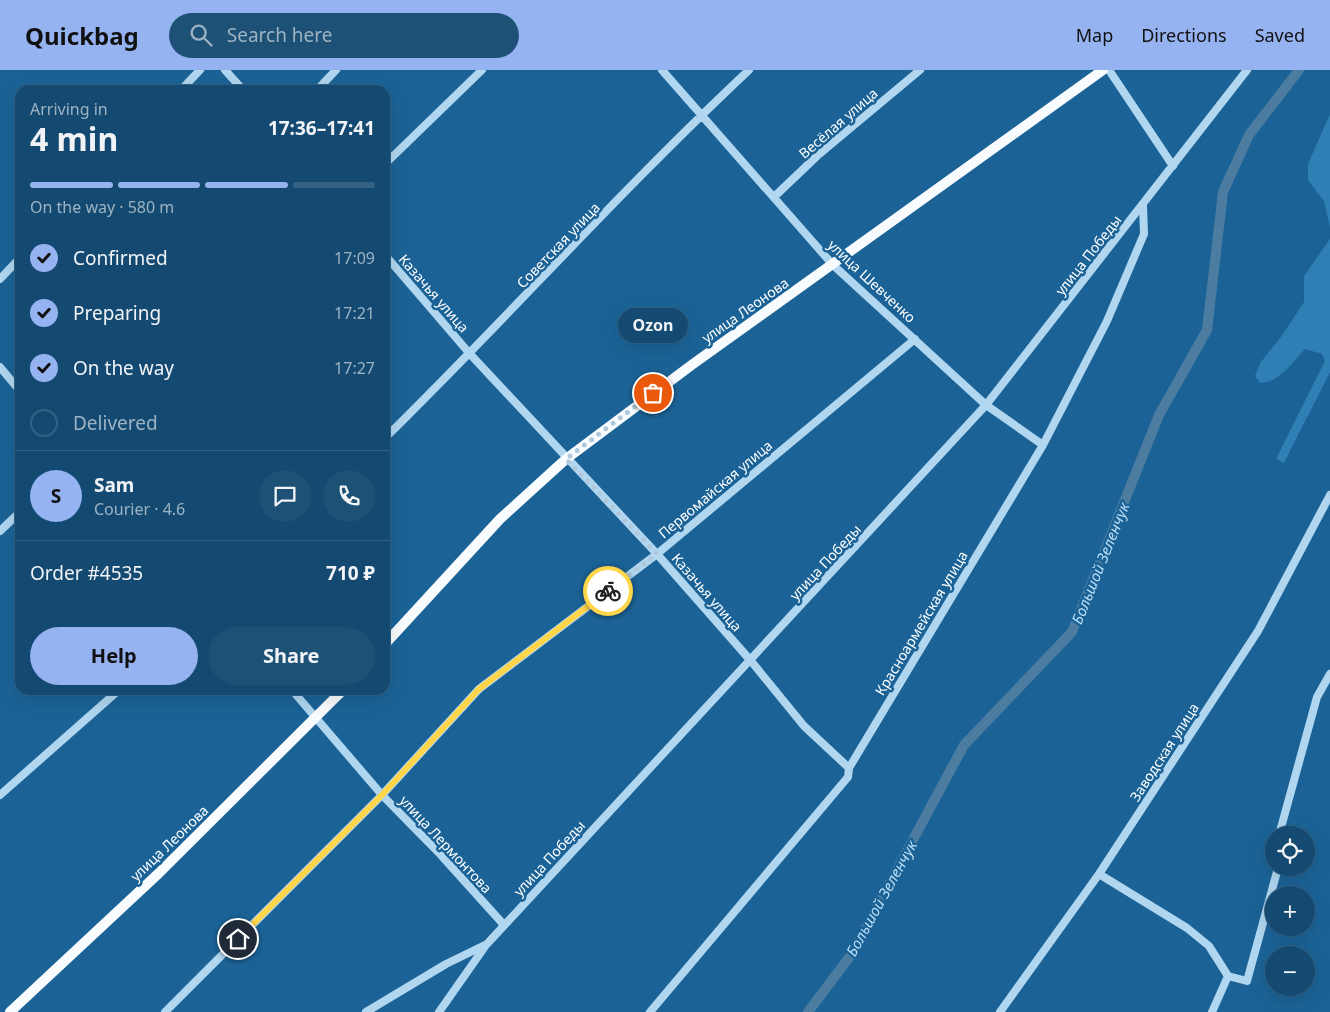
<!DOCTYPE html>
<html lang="en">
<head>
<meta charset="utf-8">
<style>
	:root { --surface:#144a71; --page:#1d5176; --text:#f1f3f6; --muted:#9db3c3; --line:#336284; --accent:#95b2f1 }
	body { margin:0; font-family:"Noto Sans",sans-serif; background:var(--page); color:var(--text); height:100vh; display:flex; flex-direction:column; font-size:19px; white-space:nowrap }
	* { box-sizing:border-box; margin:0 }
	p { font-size:16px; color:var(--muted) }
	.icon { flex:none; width:28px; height:28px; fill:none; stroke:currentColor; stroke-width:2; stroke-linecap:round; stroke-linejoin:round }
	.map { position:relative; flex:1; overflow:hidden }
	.drawer { position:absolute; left:15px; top:15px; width:375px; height:610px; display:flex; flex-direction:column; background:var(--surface); border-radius:15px; box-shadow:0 5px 20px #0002,0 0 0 1px var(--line) }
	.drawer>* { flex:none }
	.buttons { position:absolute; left:1265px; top:756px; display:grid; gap:10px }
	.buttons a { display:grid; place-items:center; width:50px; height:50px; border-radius:50%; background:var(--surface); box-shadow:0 5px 20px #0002,0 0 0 1px var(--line); font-size:25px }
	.pin { position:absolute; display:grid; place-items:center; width:42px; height:42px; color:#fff; margin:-21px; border:2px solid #fff; border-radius:50%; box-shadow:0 1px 5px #0007 }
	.courier { position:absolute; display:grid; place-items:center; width:50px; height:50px; margin:-25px; border:4px solid #ffd54a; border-radius:50%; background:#fff; color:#222; box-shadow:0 1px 6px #0007 }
	.bubble { position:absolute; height:35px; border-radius:18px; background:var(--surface); box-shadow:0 5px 20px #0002,0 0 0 1px var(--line); font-size:16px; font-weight:700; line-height:35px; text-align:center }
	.overview em { font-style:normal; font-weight:700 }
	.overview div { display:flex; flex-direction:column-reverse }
	.overview { display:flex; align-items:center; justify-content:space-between; height:85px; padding:0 15px }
	h1 { font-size:32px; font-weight:700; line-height:38px }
	.bar { display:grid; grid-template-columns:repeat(4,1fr); gap:8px 5px; align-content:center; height:60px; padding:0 15px }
	.bar i { height:6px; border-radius:4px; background:var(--line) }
	.bar .selected { background:var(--accent) }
	.bar p { grid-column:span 4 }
	.line { display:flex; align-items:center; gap:12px; padding:0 15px; border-top:1px solid var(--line) }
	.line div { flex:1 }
	.round { display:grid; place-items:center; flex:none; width:52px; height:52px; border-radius:26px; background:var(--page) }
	ol { padding:0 15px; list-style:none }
	li { display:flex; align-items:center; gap:15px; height:55px }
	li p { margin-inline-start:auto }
	li .icon { padding:5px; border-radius:50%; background:var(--accent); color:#111; stroke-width:4 }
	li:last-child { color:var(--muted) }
	li i { width:28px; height:28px; border:2px solid var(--line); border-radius:50% }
	.action { display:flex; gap:10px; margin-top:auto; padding:10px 15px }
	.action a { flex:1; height:58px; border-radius:30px; background:var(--accent); color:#111; font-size:20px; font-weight:700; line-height:58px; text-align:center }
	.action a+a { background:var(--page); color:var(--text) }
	header { display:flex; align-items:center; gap:30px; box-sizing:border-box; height:70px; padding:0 25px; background:var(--accent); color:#111 }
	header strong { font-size:24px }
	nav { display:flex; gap:28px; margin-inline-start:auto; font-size:18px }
	.search { width:350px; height:45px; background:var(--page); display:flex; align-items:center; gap:12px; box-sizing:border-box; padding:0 18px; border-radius:28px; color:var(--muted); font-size:19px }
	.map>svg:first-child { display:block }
	.green { fill:#2f7eb4 }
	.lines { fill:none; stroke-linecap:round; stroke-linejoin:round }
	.river { stroke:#4c7da1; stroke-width:10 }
	.minor { stroke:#b0d6f0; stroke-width:8 }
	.major { stroke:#f9fcff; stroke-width:10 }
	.done { stroke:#afc8db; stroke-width:5; stroke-dasharray:0 9 }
	.route { stroke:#ffd54a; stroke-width:6 }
	.labels { text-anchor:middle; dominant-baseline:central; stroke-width:5; stroke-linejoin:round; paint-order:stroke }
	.street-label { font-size:14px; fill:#fff; stroke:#1b6397 }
	.water-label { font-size:15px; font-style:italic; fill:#bcdff6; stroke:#1b6397 }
</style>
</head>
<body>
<header>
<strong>Quickbag</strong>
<div class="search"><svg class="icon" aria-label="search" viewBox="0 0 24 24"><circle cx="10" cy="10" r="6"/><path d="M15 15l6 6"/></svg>Search here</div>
<nav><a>Map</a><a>Directions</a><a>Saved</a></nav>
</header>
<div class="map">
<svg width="1330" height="942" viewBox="0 0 1330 942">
	<rect width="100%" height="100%" fill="#1b6397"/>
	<!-- green -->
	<path class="green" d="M1330,44V158L1324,131L1308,110V94Z
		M1330,169V302L1284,393L1276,389L1325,291L1322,284L1305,279C1293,292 1279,313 1260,313L1255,306L1261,292L1281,267L1304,232V206Z"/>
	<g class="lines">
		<!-- river -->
		<path class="river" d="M808,942L851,885L964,675L1072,562L1159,345L1207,260L1223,122L1249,65L1299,0"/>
		<!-- minor -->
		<path class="minor" d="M225,0L243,20
			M662,0L833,195L986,335L1043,375
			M1109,0L1173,96
			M181,20L200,0
			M317,20L336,0
			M385,94L482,0
			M774,127L817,86L920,0
			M385,185L470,284L657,484L751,591L804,656L849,698
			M0,209L20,188
			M0,297L20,321
			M385,368C508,247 623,118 749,0
			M0,461L20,442
			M292,620L382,725L440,784L504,855
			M0,725L119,620
			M1279,765L1317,627L1330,604
			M1099,804L1187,858L1209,876L1228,906L1247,911L1278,798
			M165,942L382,725L479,619L657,484L915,269
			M366,942L446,894L487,874L986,335L1247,0
			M439,942L486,875
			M650,942L848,707L849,698L1043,375L1107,251L1144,164L1143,136
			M1000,942L1099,804L1258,561L1330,425
			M1212,942L1228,906"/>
		<!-- major -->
		<path class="major" d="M385,574L500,449L566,389L693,294L1103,0
			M10,942L159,803L343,620"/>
	</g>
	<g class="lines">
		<!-- done -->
		<path class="done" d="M608,521L657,484L566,389L653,323"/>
		<!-- route -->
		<path class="route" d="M238,869L382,725L479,619L608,521"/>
	</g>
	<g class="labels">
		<!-- street labels -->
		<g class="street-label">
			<text transform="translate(838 53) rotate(-41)">Весёлая улица</text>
			<text transform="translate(558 175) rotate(-46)">Советская улица</text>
			<text transform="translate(1088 185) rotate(-52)">улица Победы</text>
			<text transform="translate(872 211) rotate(43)">улица Шевченко</text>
			<text transform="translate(434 223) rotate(49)">Казачья улица</text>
			<text transform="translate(745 240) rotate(-35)">улица Леонова</text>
			<text transform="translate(715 419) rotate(-40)">Первомайская улица</text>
			<text transform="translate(825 492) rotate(-47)">улица Победы</text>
			<text transform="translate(707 522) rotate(49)">Казачья улица</text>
			<text transform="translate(921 553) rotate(-59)">Красноармейская улица</text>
			<text transform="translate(1164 682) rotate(-57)">Заводская улица</text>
			<text transform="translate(169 773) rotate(-44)">улица Леонова</text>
			<text transform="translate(446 774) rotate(47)">улица Лермонтова</text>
			<text transform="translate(549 788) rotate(-47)">улица Победы</text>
		</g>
		<!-- water labels -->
		<g class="water-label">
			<text transform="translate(1100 493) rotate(-68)">Большой Зеленчук</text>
			<text transform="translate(881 828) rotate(-61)">Большой Зеленчук</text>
		</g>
	</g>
</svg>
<div class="buttons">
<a><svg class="icon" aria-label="locate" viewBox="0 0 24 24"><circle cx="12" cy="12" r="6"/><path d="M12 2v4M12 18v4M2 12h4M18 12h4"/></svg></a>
<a>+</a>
<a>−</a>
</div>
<div class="pin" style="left:653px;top:323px;background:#ea580c"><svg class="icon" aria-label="bag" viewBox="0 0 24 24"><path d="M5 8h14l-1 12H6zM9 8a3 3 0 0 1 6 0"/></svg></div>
<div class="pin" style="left:238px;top:869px;background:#1f2937"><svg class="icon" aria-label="home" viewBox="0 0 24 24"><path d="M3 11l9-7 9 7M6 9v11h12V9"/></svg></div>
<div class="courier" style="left:608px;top:521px"><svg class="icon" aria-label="bike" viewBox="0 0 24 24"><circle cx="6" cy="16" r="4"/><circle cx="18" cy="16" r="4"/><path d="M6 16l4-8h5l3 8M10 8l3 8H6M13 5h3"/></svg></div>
<div class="bubble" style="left:618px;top:238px;width:70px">Ozon</div>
<section class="drawer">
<div class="overview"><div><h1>4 min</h1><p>Arriving in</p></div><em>17:36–17:41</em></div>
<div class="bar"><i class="selected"></i><i class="selected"></i><i class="selected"></i><i></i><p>On the way · 580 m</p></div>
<ol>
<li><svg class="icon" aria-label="check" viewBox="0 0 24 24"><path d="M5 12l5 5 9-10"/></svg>Confirmed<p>17:09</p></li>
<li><svg class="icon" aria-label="check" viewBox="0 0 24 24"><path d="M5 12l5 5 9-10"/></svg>Preparing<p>17:21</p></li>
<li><svg class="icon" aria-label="check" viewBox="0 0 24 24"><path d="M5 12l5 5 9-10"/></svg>On the way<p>17:27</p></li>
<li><i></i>Delivered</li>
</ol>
<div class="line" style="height:90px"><b class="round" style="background:var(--accent);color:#111">S</b><div><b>Sam</b><p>Courier · 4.6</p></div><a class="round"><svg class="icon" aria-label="chat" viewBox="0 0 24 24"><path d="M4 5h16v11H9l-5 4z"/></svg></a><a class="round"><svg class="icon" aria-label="phone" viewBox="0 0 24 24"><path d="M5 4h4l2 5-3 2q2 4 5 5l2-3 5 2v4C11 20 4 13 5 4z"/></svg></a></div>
<div class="line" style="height:65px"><div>Order #4535</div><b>710 ₽</b></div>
<div class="action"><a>Help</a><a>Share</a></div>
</section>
</div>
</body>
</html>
